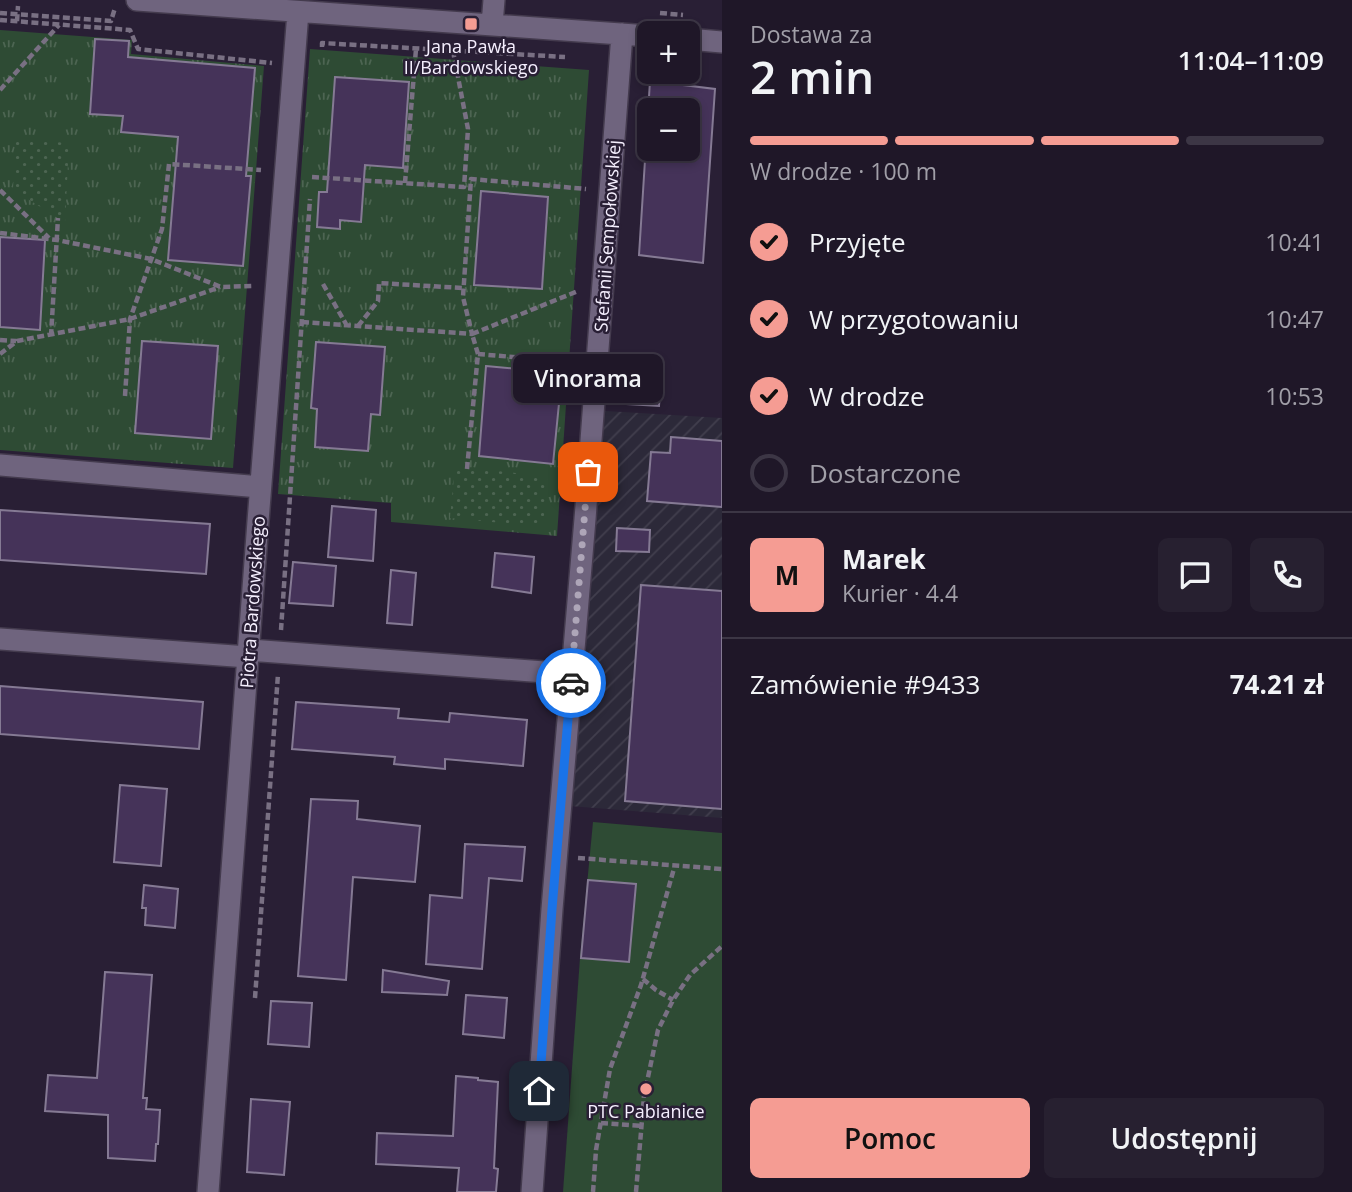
<!DOCTYPE html>
<html lang="pl">
<head>
<meta charset="utf-8">
<style>
	:root { --surface:#1f1728; --page:#272030; --text:#f1f3f6; --muted:#a19fa8; --line:#3c3645; --accent:#f59c93 }
	body { margin:0; font-family:"Open Sans",sans-serif; background:var(--page); color:var(--text); height:100vh; display:flex; flex-direction:column; font-size:26px; white-space:nowrap }
	* { box-sizing:border-box; margin:0 }
	p { font-size:23px; color:var(--muted) }
	.icon { flex:none; width:38px; height:38px; fill:none; stroke:currentColor; stroke-width:2; stroke-linecap:round; stroke-linejoin:round }
	.map { position:relative; flex:1; overflow:hidden }
	.panel { display:flex; flex-direction:column; background:var(--surface); width:630px }
	.panel>* { flex:none }
	.controls { position:absolute; left:637px; top:21px; display:grid; gap:14px }
	.controls a { display:grid; place-items:center; width:63px; height:63px; border-radius:10px; background:var(--surface); box-shadow:0 4px 10px #0003,0 0 0 2px var(--line); font-size:35px }
	.pin { position:absolute; display:grid; place-items:center; width:60px; height:60px; color:#fff; margin:-30px; border-radius:14px; box-shadow:0 4px 10px #0006 }
	.courier { position:absolute; display:grid; place-items:center; width:70px; height:70px; margin:-35px; border:5px solid #1a73e8; border-radius:50%; background:#fff; color:#222; box-shadow:0 2px 9px #0007 }
	.bubble { position:absolute; height:49px; border-radius:10px; background:var(--surface); box-shadow:0 4px 10px #0003,0 0 0 2px var(--line); font-size:23px; font-weight:600; line-height:49px; text-align:center }
	.overview em { font-style:normal; font-weight:600 }
	.overview div { display:flex; flex-direction:column-reverse }
	.overview { display:flex; align-items:center; justify-content:space-between; height:119px; padding:0 28px }
	h1 { font-size:46px; font-weight:600; line-height:52px }
	.bar { display:grid; grid-template-columns:repeat(4,1fr); gap:10px 7px; align-content:center; height:84px; padding:0 28px }
	.bar i { height:9px; border-radius:5px; background:var(--line) }
	.bar .current { background:var(--accent) }
	.bar p { grid-column:span 4 }
	.line { display:flex; align-items:center; gap:18px; padding:0 28px; border-top:2px solid var(--line) }
	.line div { flex:1 }
	.round { display:grid; place-items:center; flex:none; width:74px; height:74px; border-radius:10px; background:var(--page) }
	ol { padding:0 28px; list-style:none }
	li { display:flex; align-items:center; gap:21px; height:77px }
	li p { margin-inline-start:auto }
	li .icon { padding:7px; border-radius:50%; background:var(--accent); color:#111; stroke-width:4 }
	li:last-child { color:var(--muted) }
	li i { width:38px; height:38px; border:4px solid var(--line); border-radius:50% }
	.action { display:flex; gap:14px; margin-top:auto; padding:14px 28px }
	.action a { flex:1; height:80px; border-radius:10px; background:var(--accent); color:#111; font-size:28px; font-weight:600; line-height:80px; text-align:center }
	.action a+a { background:var(--page); color:var(--text) }
	main { display:flex; flex:1; min-height:0 }
	.map>svg:first-child { display:block }
	.industrial { fill:url(#industrial-furrows) }
	.grass { fill:url(#grass-tufts) }
	.park { fill:url(#park-dots) }
	.garden { fill:#2e4b34 }
	.building { fill:#453359; stroke:#857a94; stroke-width:2; fill-rule:evenodd }
	.lines { fill:none; stroke-linecap:round; stroke-linejoin:round }
	.minor-casing { stroke:#443b4e; stroke-width:24 }
	.path { stroke:#797083; stroke-width:4.5; stroke-dasharray:7 3.5; stroke-linecap:butt }
	.minor { stroke:#6f647e; stroke-width:21 }
	.done { stroke:#aea6b8; stroke-width:7; stroke-dasharray:0 12.6 }
	.route { stroke:#1a73e8; stroke-width:9 }
	.poi-dot { fill:#f59c93; stroke:#291f35; stroke-width:2.5 }
	.labels { text-anchor:middle; dominant-baseline:central; stroke-width:5; stroke-linejoin:round; paint-order:stroke }
	.poi-label { font-size:18px; fill:#f5effe; stroke:#291f35 }
	.street-label { font-size:18px; fill:#f5effe; stroke:#291f35 }
</style>
</head>
<body>
<main>
<div class="map">
<svg width="722" height="1192" viewBox="0 0 722 1192">
	<defs>
		<pattern id="industrial-furrows" width="10" height="10" patternUnits="userSpaceOnUse" patternTransform="scale(1.75)"><rect width="10" height="10" fill="#2c2939"/><path d="M-1 1l2-2M0 10L10 0M9 11l2-2" fill="none" stroke="#413e4d"/></pattern>
		<pattern id="grass-tufts" width="24" height="20" patternUnits="userSpaceOnUse" patternTransform="scale(1.75)"><rect width="24" height="20" fill="#2e4b34"/><path d="M3 7l-1-3M5 7V3M7 7l1-3M15 17l-1-3M17 17v-4M19 17l1-3" fill="none" stroke="#4d6552"/></pattern>
		<pattern id="park-dots" width="8" height="8" patternUnits="userSpaceOnUse" patternTransform="scale(1.75)"><rect width="8" height="8" fill="#2e4b34"/><path d="M2 2h.1M6 6h.1" fill="none" stroke="#4d6552" stroke-width="1.8" stroke-linecap="round"/></pattern>
	</defs>
	<rect width="100%" height="100%" fill="#291f35"/>
	<!-- industrial -->
	<path class="industrial" d="M590,410L722,418V818L557,805Z"/>
	<!-- grass -->
	<path class="grass" d="M0,30L132,40L131,54L264,66L233,468L0,450Z
		M310,49L589,70L557,536L391,522V503L278,494Z"/>
	<!-- park -->
	<path class="park" d="M15,139L69,143L65,222L13,190Z
		M455,467L548,476L543,527L450,518Z"/>
	<!-- garden -->
	<path class="garden" d="M593,822L722,833V1192H563L580,958Z"/>
	<!-- building -->
	<path class="building" d="M95,39L129,41L128,57L255,68L246,176H251L243,266L168,260L178,137L121,132L123,116L90,114Z
		M335,77L409,82L403,168L365,165L361,222L340,220V229L317,227L319,192H327Z
		M650,81L715,89L703,263L639,255ZM649,110H688V149H649Z
		M481,191L548,197L542,289L474,285Z
		M0,237L45,240L40,330L0,327Z
		M142,341L218,346L211,439L135,433Z
		M316,342L385,347L380,415L371,414L368,451L315,447L317,409L311,408Z
		M486,366L562,373L553,464L479,456Z
		M629,377L661,380L659,406L627,404Z
		M671,437L722,441V507L647,501L651,452L670,453Z
		M332,506L376,510L373,561L328,557Z
		M0,510L210,524L206,574L0,560Z
		M617,528L650,530L649,552L616,551Z
		M495,553L534,557L531,593L492,587Z
		M293,562L336,566L333,606L289,603Z
		M391,570L416,573L412,625L387,623Z
		M641,585L722,591V809L625,801Z
		M0,686L203,702L199,749L0,734Z
		M296,702L399,709L398,718L449,722L450,713L527,720L523,766L445,759V769L394,764L395,757L292,749Z
		M120,785L167,789L161,866L114,862Z
		M311,799L358,801L357,819L420,826L415,882L353,877L346,980L298,976Z
		M465,844L525,847L522,881L489,878L482,969L426,964L430,895L462,898Z
		M588,880L636,884L629,962L581,958Z
		M144,885L178,889L175,928L145,925L146,908H142Z
		M383,970L449,981L447,995L382,992Z
		M105,972L152,975L143,1098H147L146,1109L160,1110L158,1144H156L155,1161L108,1158V1115L45,1111L48,1075L97,1078Z
		M466,995L507,998L504,1038L463,1034Z
		M271,1001L312,1003L309,1047L268,1044Z
		M456,1076L478,1078V1080L498,1082L494,1168L498,1169L496,1192H457L459,1168L376,1164L377,1133L453,1136Z
		M251,1099L290,1102L284,1175L247,1172Z"/>
	<g class="lines">
		<defs>
			<path id="minor" d="M137,0L649,36
				M492,25L494,0
				M688,39L722,42
				M0,465L260,487
				M0,639L248,657
				M249,650L571,674
				M208,1192C237,799 266,405 298,12
				M532,1192L552,909L585,519L622,34"/>
		</defs>
		<!-- minor casing -->
		<use href="#minor" class="minor-casing"/>
		<!-- path -->
		<path class="path" d="M0,13L111,21L115,8
			M660,13L683,15
			M0,20L130,30L138,49L272,63
			M17,21L18,6
			M322,47V43L565,57
			M0,90L59,25
			M312,177L464,187L468,129L453,51
			M405,183L416,49
			M0,190L49,238
			M0,233L57,240L151,259L221,287L252,286
			M323,284L346,324
			M302,322L472,334L463,297L471,179L586,189
			M358,326L378,301L379,283L463,288
			M51,336L58,218
			M0,340L16,341
			M0,354L17,341L130,319L220,287
			M478,354L472,334L578,291
			M125,396L130,319L162,229L169,164L261,170
			M467,469L478,354L572,362L573,359
			M281,630L310,199
			M578,858L722,869
			M643,979L656,990L673,1000
			M255,998L278,674
			M601,1123L642,1126
			M593,1192L596,1150L610,1069L641,985L675,865
			M636,1192L644,1096L658,1030L673,1000L690,975L722,946"/>
		<!-- minor -->
		<use href="#minor" class="minor"/>
	</g>
	<g class="lines">
		<!-- done -->
		<path class="done" d="M571,683L588,472"/>
		<!-- route -->
		<path class="route" d="M539,1091L552,909L571,683"/>
	</g>
	<!-- markers -->
	<g class="poi-dot">
		<rect x="464" y="17" width="14" height="14" rx="3.5"/>
		<circle cx="646" cy="1089" r="7"/>
	</g>
	<g class="labels">
		<!-- poi labels -->
		<g class="poi-label">
			<text x="471" y="46">Jana Pawła<tspan x="471" dy="21">II/Bardowskiego</tspan></text>
			<text x="646" y="1111">PTC Pabianice</text>
		</g>
		<!-- street labels -->
		<g class="street-label">
			<text transform="translate(607 236) rotate(-86)">Stefanii Sempołowskiej</text>
			<text transform="translate(252 602) rotate(-86)">Piotra Bardowskiego</text>
		</g>
	</g>
</svg>
<div class="controls">
<a>+</a>
<a>−</a>
</div>
<div class="pin" style="left:588px;top:472px;background:#ea580c"><svg class="icon" aria-label="bag" viewBox="0 0 24 24"><path d="M5 8h14l-1 12H6zM9 8a3 3 0 0 1 6 0"/></svg></div>
<div class="pin" style="left:539px;top:1091px;background:#1f2937"><svg class="icon" aria-label="home" viewBox="0 0 24 24"><path d="M3 11l9-7 9 7M6 9v11h12V9"/></svg></div>
<div class="courier" style="left:571px;top:683px"><svg class="icon" aria-label="car" viewBox="0 0 24 24"><path d="M5 17H2v-5l4-1 3-4h7l3 4 3 1v5h-3M9 17h6M6 11h13"/><circle cx="7" cy="17" r="2"/><circle cx="17" cy="17" r="2"/></svg></div>
<div class="bubble" style="left:513px;top:354px;width:150px">Vinorama</div>
</div>
<section class="panel">
<div class="overview"><div><h1>2 min</h1><p>Dostawa za</p></div><em>11:04–11:09</em></div>
<div class="bar"><i class="current"></i><i class="current"></i><i class="current"></i><i></i><p>W drodze · 100 m</p></div>
<ol>
<li><svg class="icon" aria-label="check" viewBox="0 0 24 24"><path d="M5 12l5 5 9-10"/></svg>Przyjęte<p>10:41</p></li>
<li><svg class="icon" aria-label="check" viewBox="0 0 24 24"><path d="M5 12l5 5 9-10"/></svg>W przygotowaniu<p>10:47</p></li>
<li><svg class="icon" aria-label="check" viewBox="0 0 24 24"><path d="M5 12l5 5 9-10"/></svg>W drodze<p>10:53</p></li>
<li><i></i>Dostarczone</li>
</ol>
<div class="line" style="height:126px"><b class="round" style="background:var(--accent);color:#111">M</b><div><b>Marek</b><p>Kurier · 4.4</p></div><a class="round"><svg class="icon" aria-label="chat" viewBox="0 0 24 24"><path d="M4 5h16v11H9l-5 4z"/></svg></a><a class="round"><svg class="icon" aria-label="phone" viewBox="0 0 24 24"><path d="M5 4h4l2 5-3 2q2 4 5 5l2-3 5 2v4C11 20 4 13 5 4z"/></svg></a></div>
<div class="line" style="height:91px"><div>Zamówienie #9433</div><b>74.21 zł</b></div>
<div class="action"><a>Pomoc</a><a>Udostępnij</a></div>
</section>
</main>
</body>
</html>
